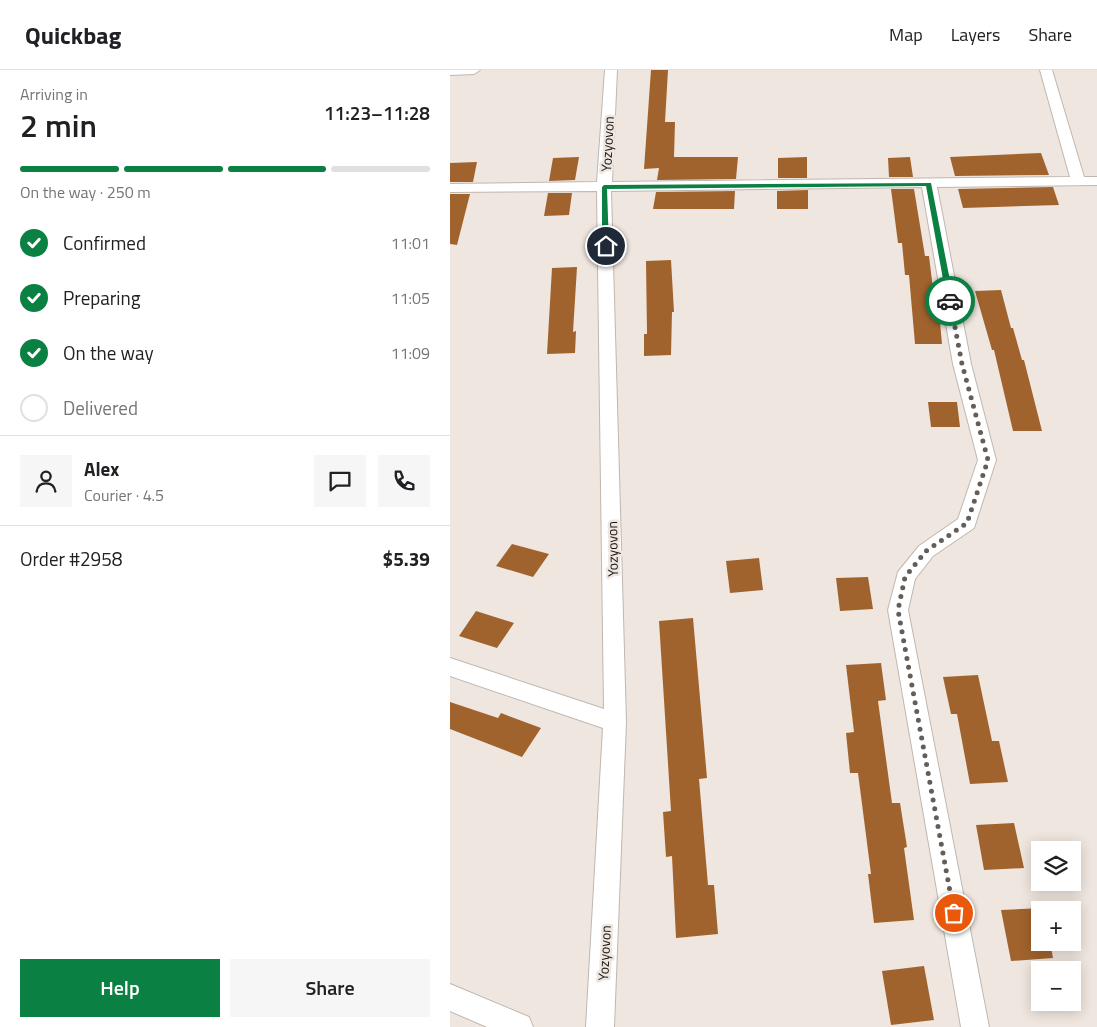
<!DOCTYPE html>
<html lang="en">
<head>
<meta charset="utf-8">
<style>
	:root { --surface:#fff; --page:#f6f6f6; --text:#202124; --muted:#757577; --line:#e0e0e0; --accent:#0b8043 }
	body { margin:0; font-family:"Titillium Web",sans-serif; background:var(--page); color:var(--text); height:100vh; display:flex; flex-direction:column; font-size:19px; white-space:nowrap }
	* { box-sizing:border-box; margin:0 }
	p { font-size:16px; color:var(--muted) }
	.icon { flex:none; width:28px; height:28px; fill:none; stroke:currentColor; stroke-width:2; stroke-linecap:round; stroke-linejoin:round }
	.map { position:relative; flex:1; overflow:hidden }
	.side { display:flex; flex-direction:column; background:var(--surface); width:450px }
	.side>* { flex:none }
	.buttons { position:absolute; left:581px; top:771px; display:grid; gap:10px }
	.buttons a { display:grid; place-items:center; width:50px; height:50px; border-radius:0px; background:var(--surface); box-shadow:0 2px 12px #0003; font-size:25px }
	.pin { position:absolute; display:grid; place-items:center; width:42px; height:42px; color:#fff; margin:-21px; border:2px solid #fff; border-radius:50%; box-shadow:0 1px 5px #0007 }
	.courier { position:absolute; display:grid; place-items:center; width:50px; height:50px; margin:-25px; border:4px solid #0b8043; border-radius:50%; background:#fff; color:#222; box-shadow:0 1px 6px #0007 }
	.overview em { font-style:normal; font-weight:600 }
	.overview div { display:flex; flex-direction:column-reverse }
	.overview { display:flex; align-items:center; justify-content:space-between; height:85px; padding:0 20px }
	h1 { font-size:32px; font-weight:600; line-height:38px }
	.bar { display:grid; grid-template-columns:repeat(4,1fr); gap:8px 5px; align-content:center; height:60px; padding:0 20px }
	.bar i { height:6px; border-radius:4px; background:var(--line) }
	.bar .selected { background:var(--accent) }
	.bar p { grid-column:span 4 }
	.line { display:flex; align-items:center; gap:12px; padding:0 20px; border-top:1px solid var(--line) }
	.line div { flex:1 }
	.round { display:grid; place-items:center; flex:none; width:52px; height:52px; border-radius:0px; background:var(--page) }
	ol { padding:0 20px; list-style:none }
	li { display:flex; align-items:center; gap:15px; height:55px }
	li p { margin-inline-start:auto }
	li .icon { padding:5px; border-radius:50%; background:var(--accent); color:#fff; stroke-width:4 }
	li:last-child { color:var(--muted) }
	li i { width:28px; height:28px; border:2px solid var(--line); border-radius:50% }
	.cta { display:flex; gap:10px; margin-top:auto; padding:10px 20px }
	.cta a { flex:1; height:58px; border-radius:0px; background:var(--accent); color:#fff; font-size:20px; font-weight:600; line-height:58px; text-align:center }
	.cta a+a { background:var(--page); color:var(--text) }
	header { display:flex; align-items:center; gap:30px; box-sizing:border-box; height:70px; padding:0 25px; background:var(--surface); border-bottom:1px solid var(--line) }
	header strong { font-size:24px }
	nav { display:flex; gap:28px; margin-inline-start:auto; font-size:18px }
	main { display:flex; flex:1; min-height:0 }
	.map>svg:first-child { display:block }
	.building { fill:#a1632d }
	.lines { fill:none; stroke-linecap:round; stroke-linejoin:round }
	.minor-casing { stroke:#bfb7b0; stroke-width:2 }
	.minor { fill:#fff; fill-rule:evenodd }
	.route { fill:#0b8043 }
	.done { stroke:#635e5a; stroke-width:5; stroke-dasharray:0 9 }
	.labels { text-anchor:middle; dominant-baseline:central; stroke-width:5; stroke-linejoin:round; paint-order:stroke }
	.street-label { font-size:14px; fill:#181513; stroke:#efe6df }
</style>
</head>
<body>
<header>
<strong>Quickbag</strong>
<nav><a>Map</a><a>Layers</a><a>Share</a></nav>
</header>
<main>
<section class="side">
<div class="overview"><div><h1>2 min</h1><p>Arriving in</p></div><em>11:23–11:28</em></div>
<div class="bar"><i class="selected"></i><i class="selected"></i><i class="selected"></i><i></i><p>On the way · 250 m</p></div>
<ol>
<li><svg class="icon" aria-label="check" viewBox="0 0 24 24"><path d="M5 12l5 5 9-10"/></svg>Confirmed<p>11:01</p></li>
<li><svg class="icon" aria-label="check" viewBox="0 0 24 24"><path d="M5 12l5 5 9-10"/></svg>Preparing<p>11:05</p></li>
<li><svg class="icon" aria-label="check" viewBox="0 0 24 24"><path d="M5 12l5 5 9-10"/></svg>On the way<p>11:09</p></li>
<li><i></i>Delivered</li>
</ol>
<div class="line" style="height:90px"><a class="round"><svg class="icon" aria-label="person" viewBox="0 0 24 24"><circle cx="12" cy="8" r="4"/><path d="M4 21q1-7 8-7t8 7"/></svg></a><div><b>Alex</b><p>Courier · 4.5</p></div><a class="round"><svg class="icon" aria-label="chat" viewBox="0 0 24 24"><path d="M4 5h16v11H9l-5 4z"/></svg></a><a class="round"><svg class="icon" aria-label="phone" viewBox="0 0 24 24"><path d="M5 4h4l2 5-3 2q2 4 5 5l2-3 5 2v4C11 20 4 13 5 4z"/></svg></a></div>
<div class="line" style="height:65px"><div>Order #2958</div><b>$5.39</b></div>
<div class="cta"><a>Help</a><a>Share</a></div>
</section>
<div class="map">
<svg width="647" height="957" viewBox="0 0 647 957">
	<rect width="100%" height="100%" fill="#efe6df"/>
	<!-- building -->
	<path class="building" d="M201,0H218L215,52H225L224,87H288L286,109L207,110L209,98L194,99Z
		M591,83L599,105L505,106L500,87Z
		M129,87L125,110L99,111L103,88Z
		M357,87V108H328V88Z
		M460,87L463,107H439L438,88Z
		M27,92L23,112H0V93Z
		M603,117L609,135L513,138L508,119Z
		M441,119H464L475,186H479L483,219H487L492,274H465L459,205H455L452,173H448Z
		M358,120V139H327V121Z
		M285,121L284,139H203L206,122Z
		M98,123H122L119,145L94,146Z
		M0,124H20L7,175L0,174Z
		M221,190L224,242H222L221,285L194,286V264H197L196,191Z
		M127,197L123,262L126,261L125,283L97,284L102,198Z
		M551,220L561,258H563L572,290H574L592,361H563L544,280H542L525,221Z
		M478,332H507L510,357H481Z
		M62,474L99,484L83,507L46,496Z
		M309,488L313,520L280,523L276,491Z
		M418,507L423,539L390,541L386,508Z
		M26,541L64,553L47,578L9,566Z
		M243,548L257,708L249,709L258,815H264L268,864L226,868L222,786L216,787L213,742L221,741L209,551Z
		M431,593L436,630L428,631L442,733H450L457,777L454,778L464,850L424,853L418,804H421L408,703H400L396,663L404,662L396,595Z
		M528,605L542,671H549L558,712L520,714L507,644H501L493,607Z
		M0,632L48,648L51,643L91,658L72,687L0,659Z
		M564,753L574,798L534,800L526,755Z
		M592,838V840H590V872H600L603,888L561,891L551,840Z
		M474,896L484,950L441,955L432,901Z"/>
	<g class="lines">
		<defs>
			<path id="minor" d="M0,0H30L24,4L0,5Z
				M155,0H167L162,112L620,107L590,0H602L634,107H647V115L487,117L521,294L546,390L524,458L483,486L465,509L458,540L539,957H511L438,540L448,502L469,476L508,449L528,390L503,294L472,117L161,121L176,652L164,957H136L153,658L0,606V588L154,639L147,121L0,122V114L147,112Z
				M0,914L79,947L83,957H37L0,941Z"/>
		</defs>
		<!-- minor casing -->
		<use href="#minor" class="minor-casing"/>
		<!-- minor -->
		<use href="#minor" class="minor"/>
	</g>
	<!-- route -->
	<path class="route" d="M481,113L504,231L500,233L497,231L476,116L157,119L159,176L156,178L152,176V117L154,115Z"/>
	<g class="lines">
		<!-- done -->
		<path class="done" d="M500,231L512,294L538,390L517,453L476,481L455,507L448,540L504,843"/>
	</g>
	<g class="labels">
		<!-- street labels -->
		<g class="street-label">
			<text transform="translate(157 74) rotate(-87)">Yozyovon</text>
			<text transform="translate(162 479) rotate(-91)">Yozyovon</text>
			<text transform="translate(154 883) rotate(-87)">Yozyovon</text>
		</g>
	</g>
</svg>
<div class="buttons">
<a><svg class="icon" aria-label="layers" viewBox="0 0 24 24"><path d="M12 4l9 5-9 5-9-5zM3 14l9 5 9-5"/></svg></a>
<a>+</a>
<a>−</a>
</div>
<div class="pin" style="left:504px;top:843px;background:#ea580c"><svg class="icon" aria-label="bag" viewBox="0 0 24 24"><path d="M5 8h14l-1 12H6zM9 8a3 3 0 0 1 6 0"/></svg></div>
<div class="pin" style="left:156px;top:176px;background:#1f2937"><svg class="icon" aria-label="home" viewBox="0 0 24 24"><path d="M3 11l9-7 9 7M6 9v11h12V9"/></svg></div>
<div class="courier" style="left:500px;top:231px"><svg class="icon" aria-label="car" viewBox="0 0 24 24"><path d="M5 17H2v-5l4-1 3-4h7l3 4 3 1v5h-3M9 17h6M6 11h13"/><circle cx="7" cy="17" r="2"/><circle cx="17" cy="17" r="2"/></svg></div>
</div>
</main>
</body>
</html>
